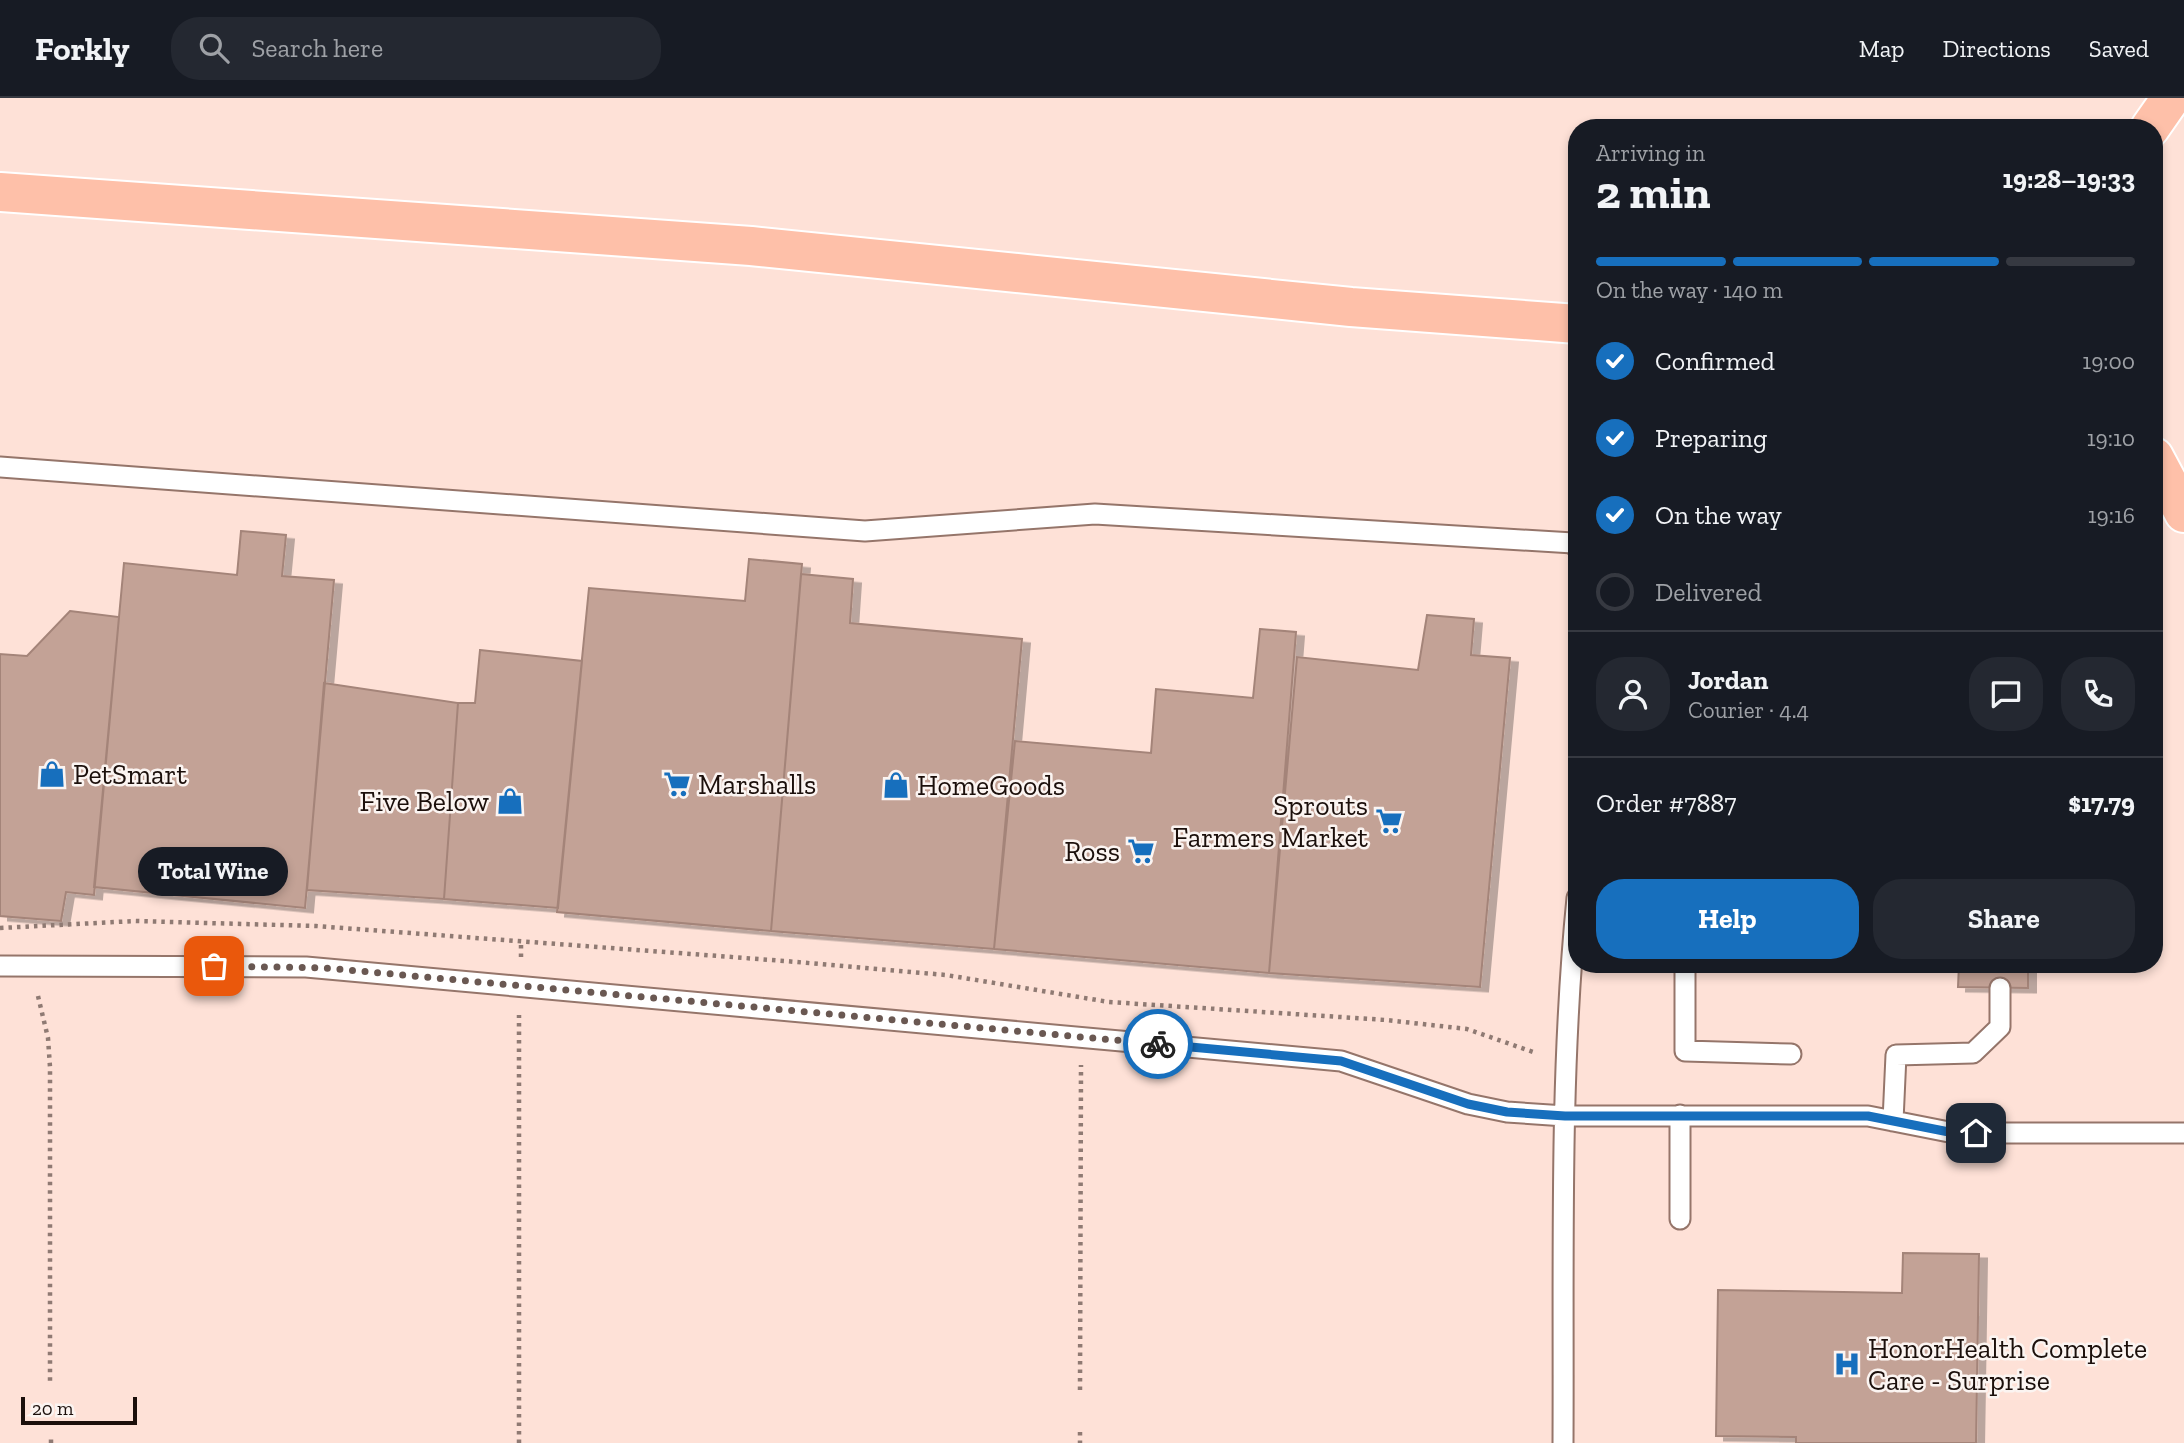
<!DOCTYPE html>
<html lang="en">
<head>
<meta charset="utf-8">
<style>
	:root { --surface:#171b24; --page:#242831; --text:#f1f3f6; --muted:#9ea1a6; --line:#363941; --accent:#176fbd }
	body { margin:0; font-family:"Zilla Slab",serif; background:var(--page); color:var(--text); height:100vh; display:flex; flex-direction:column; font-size:26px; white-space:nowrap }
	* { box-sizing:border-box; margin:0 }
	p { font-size:23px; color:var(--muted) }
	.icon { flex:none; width:38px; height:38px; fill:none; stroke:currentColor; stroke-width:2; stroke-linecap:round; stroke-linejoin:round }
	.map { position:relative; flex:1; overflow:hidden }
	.sheet { position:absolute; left:1568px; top:21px; width:595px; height:854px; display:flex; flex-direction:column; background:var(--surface); border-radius:28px; box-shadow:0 4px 10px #0003 }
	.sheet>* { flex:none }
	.scale { position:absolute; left:21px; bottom:18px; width:116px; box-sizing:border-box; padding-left:7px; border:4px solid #1b0f0b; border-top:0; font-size:19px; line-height:24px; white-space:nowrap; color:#1b0f0b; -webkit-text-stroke:5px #fbf4f1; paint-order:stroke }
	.pin { position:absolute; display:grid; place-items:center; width:60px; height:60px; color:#fff; margin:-30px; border-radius:14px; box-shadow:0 4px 10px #0006 }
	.courier { position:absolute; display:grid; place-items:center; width:70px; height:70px; margin:-35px; border:5px solid #176fbd; border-radius:50%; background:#fff; color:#222; box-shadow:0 2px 9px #0007 }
	.bubble { position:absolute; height:49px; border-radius:24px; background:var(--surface); box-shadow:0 4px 10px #0003; font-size:23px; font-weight:700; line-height:49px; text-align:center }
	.head em { font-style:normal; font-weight:700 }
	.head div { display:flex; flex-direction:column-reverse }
	.head { display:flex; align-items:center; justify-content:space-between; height:119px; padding:0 28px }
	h1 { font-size:46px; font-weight:700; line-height:52px }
	.bar { display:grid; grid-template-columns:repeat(4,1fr); gap:10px 7px; align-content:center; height:84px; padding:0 28px }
	.bar i { height:9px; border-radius:5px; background:var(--line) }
	.bar .on { background:var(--accent) }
	.bar p { grid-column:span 4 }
	.line { display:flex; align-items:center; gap:18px; padding:0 28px; border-top:2px solid var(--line) }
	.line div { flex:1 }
	.round { display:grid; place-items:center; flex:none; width:74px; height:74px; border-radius:28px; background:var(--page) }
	ol { padding:0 28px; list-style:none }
	li { display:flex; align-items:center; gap:21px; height:77px }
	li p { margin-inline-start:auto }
	li .icon { padding:7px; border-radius:50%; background:var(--accent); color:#fff; stroke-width:4 }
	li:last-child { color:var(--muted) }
	li i { width:38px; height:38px; border:4px solid var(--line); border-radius:50% }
	.button { display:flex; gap:14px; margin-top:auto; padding:14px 28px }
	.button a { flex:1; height:80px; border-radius:28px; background:var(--accent); color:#fff; font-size:28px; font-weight:700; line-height:80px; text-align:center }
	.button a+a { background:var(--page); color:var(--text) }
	header { display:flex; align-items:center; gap:42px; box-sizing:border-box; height:98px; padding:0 35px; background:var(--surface); border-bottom:2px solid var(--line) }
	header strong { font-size:33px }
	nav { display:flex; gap:38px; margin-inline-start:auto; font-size:24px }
	.search { width:490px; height:63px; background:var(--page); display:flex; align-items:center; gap:18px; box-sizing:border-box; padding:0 24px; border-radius:28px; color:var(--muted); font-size:26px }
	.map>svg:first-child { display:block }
	.building { fill:#c3a296; stroke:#a48479; stroke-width:2; filter:url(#shadow) }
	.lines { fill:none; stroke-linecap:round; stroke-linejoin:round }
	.lane-casing { stroke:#95756a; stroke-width:23 }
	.highway-casing { stroke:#fff; stroke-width:42 }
	.path { stroke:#8f7a73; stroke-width:4.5; stroke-dasharray:3.5 5; stroke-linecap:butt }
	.lane { stroke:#fff; stroke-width:19 }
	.highway { stroke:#fec0a9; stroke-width:38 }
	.done { stroke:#6a5852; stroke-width:7; stroke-dasharray:0 12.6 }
	.route { stroke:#176fbd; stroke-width:9 }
	.labels { text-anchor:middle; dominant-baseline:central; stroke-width:5; stroke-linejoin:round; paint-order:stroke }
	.poi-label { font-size:28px; fill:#1b0f0b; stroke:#fbf4f1; text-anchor:start }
</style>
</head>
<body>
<header>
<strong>Forkly</strong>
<div class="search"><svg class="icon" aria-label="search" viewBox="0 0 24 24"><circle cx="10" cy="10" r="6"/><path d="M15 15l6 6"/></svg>Search here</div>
<nav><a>Map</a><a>Directions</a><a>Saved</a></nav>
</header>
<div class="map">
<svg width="2184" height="1345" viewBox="0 0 2184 1345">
	<defs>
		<filter id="shadow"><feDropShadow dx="8" dy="4.5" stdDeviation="0" flood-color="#0004"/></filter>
	</defs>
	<rect width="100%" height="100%" fill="#fee1d7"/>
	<!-- building -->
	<path class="building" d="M241,433L286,437L282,478L334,482L305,810L94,789L124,465L237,477Z
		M749,461L802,466L771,833L557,814L589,490L745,503Z
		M801,476L853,481L850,525L1022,541L994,851L771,833Z
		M70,513L119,519L94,797L66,794L61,823L0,818V556L27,558Z
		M1427,517L1474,521L1471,557L1510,560L1480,889L1269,875L1297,559L1418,572Z
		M1260,531L1296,534L1269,875L994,851L1015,643L1151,655L1156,591L1253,600Z
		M480,552L582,563L558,810L444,801L458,605H475Z
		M324,585L458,605L444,801L307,792Z
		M1959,866H2028V890L1958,889Z
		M1903,1155L1979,1156L1976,1345H1796V1339L1716,1338L1718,1192L1902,1195Z"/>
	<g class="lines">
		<defs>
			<path id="lane" d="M0,369L865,433L1095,416L1573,445L1577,450
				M1685,866V953L1791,956
				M0,868L306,869L1341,963L1468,1006L1507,1014L1565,1018H1868L1954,1035H2184
				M1680,1017V1121
				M1893,1023L1896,957L1973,955L2000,929V890
				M1563,1345C1564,1163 1559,981 1577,800"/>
			<path id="highway" d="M2150,30L2171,0
				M0,94L751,148L1351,209L1577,226
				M2154,359L2184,415"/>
		</defs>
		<!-- lane casing -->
		<use href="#lane" class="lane-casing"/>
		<!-- highway casing -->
		<use href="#highway" class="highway-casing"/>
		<!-- path -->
		<path class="path" d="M0,830L135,823L316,828L785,863L946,877L1109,904L1386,922L1467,931L1533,954
			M521,859V842
			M38,898L48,940L50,969V1283
			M1080,1292L1081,967
			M1080,1334V1345
			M51,1345V1341
			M519,1345V917"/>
		<!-- lane -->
		<use href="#lane" class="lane"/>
		<!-- highway -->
		<use href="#highway" class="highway"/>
	</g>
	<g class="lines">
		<!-- done -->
		<path class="done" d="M214,868L326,870L1158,946"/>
		<!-- route -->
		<path class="route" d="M1158,946L1341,963L1468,1006L1507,1014L1565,1018H1868L1954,1035H1976"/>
	</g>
	<!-- icons -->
	<defs>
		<symbol id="shop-bare" viewBox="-9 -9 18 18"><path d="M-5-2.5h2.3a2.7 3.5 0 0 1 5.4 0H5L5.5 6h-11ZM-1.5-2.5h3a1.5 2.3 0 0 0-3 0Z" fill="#176fbd" stroke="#fbf4f1" stroke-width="2.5" paint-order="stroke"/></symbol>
		<symbol id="supermarket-bare" viewBox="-9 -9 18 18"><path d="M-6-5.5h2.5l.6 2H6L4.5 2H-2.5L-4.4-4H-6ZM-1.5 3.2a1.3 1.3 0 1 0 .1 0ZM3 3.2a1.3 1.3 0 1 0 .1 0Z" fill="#176fbd" stroke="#fbf4f1" stroke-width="2.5" paint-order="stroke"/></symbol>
		<symbol id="hospital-bare" viewBox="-9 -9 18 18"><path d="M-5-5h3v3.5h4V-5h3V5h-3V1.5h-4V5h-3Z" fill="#176fbd" stroke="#fbf4f1" stroke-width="2.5" paint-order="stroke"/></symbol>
	</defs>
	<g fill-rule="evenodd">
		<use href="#shop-bare" x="33" y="657" width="38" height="38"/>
		<use href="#supermarket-bare" x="658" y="667" width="38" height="38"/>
		<use href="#shop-bare" x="877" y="668" width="38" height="38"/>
		<use href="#shop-bare" x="491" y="684" width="38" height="38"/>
		<use href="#supermarket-bare" x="1370" y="704" width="38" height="38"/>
		<use href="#supermarket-bare" x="1122" y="734" width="38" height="38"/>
		<use href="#hospital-bare" x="1828" y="1247" width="38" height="38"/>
	</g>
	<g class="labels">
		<!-- poi labels -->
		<g class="poi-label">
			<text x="73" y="676">PetSmart</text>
			<text x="698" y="686">Marshalls</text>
			<text x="917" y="687">HomeGoods</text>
			<text x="489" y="703" text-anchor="end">Five Below</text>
			<text x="1368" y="707" text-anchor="end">Sprouts<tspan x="1368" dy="32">Farmers Market</tspan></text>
			<text x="1120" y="753" text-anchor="end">Ross</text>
			<text x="1868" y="1250">HonorHealth Complete<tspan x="1868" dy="32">Care - Surprise</tspan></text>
		</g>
	</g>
</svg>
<div class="scale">20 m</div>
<div class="pin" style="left:214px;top:868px;background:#ea580c"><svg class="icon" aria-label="bag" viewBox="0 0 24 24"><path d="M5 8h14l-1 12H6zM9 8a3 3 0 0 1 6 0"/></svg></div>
<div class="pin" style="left:1976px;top:1035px;background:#1f2937"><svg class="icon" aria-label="home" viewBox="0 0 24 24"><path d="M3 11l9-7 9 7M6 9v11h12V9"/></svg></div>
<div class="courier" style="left:1158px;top:946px"><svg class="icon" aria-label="bike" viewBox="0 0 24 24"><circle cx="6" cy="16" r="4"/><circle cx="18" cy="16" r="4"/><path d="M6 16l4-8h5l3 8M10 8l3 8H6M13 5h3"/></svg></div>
<div class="bubble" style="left:138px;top:749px;width:150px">Total Wine</div>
<section class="sheet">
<div class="head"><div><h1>2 min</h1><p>Arriving in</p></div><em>19:28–19:33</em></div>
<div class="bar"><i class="on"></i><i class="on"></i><i class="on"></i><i></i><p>On the way · 140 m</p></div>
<ol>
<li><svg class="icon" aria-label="check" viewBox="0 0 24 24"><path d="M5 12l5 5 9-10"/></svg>Confirmed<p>19:00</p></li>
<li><svg class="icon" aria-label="check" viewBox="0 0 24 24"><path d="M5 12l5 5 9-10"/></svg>Preparing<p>19:10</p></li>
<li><svg class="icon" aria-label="check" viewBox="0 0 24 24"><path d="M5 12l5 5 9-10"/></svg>On the way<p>19:16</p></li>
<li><i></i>Delivered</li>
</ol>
<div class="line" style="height:126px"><a class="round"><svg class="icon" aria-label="person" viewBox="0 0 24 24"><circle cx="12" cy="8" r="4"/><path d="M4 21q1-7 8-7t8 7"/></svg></a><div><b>Jordan</b><p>Courier · 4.4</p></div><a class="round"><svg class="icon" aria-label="chat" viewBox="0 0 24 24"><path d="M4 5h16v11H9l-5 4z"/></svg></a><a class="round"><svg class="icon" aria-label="phone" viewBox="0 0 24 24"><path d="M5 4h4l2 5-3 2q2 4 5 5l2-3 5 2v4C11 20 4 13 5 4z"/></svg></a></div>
<div class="line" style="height:91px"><div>Order #7887</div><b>$17.79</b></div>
<div class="button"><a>Help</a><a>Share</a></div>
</section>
</div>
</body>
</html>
